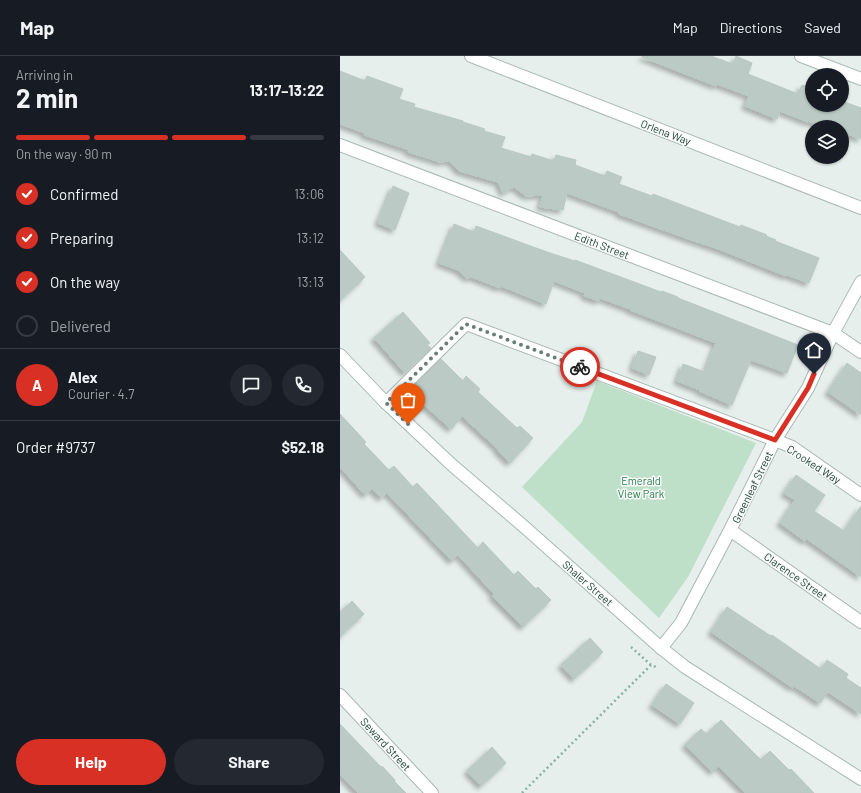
<!DOCTYPE html>
<html lang="en">
<head>
<meta charset="utf-8">
<style>
	:root { --surface:#171b24; --page:#242831; --text:#f1f3f6; --muted:#9ea1a6; --line:#363941; --accent:#d93025 }
	body { margin:0; font-family:Barlow,sans-serif; background:var(--page); color:var(--text); height:100vh; display:flex; flex-direction:column; font-size:15px; white-space:nowrap }
	* { box-sizing:border-box; margin:0 }
	p { font-size:13px; color:var(--muted) }
	.icon { flex:none; width:22px; height:22px; fill:none; stroke:currentColor; stroke-width:2; stroke-linecap:round; stroke-linejoin:round }
	.map { position:relative; flex:1; overflow:hidden }
	.side { display:flex; flex-direction:column; background:var(--surface); width:340px }
	.side>* { flex:none }
	.controls { position:absolute; left:465px; top:12px; display:grid; gap:8px }
	.controls a { display:grid; place-items:center; width:44px; height:44px; border-radius:50%; background:var(--surface); box-shadow:0 1px 3px #0004; font-size:20px }
	.pin { position:absolute; display:grid; place-items:center; width:34px; height:34px; color:#fff; margin:-41px -17px; border-radius:50% 50% 50% 0; rotate:-45deg; box-shadow:0 0 4px #0007 }
	.pin .icon { rotate:45deg }
	.courier { position:absolute; display:grid; place-items:center; width:40px; height:40px; margin:-20px; border:3px solid #d93025; border-radius:50%; background:#fff; color:#222; box-shadow:0 1px 5px #0007 }
	.overview em { font-style:normal; font-weight:700 }
	.overview div { display:flex; flex-direction:column-reverse }
	.overview { display:flex; align-items:center; justify-content:space-between; height:68px; padding:0 16px }
	h1 { font-size:26px; font-weight:700; line-height:30px }
	.bar { display:grid; grid-template-columns:repeat(4,1fr); gap:6px 4px; align-content:center; height:48px; padding:0 16px }
	.bar i { height:5px; border-radius:3px; background:var(--line) }
	.bar .active { background:var(--accent) }
	.bar p { grid-column:span 4 }
	.line { display:flex; align-items:center; gap:10px; padding:0 16px; border-top:1px solid var(--line) }
	.line div { flex:1 }
	.round { display:grid; place-items:center; flex:none; width:42px; height:42px; border-radius:21px; background:var(--page) }
	ol { padding:0 16px; list-style:none }
	li { display:flex; align-items:center; gap:12px; height:44px }
	li p { margin-inline-start:auto }
	li .icon { padding:4px; border-radius:50%; background:var(--accent); color:#fff; stroke-width:4 }
	li:last-child { color:var(--muted) }
	li i { width:22px; height:22px; border:2px solid var(--line); border-radius:50% }
	.cta { display:flex; gap:8px; margin-top:auto; padding:8px 16px }
	.cta a { flex:1; height:46px; border-radius:24px; background:var(--accent); color:#fff; font-size:16px; font-weight:700; line-height:46px; text-align:center }
	.cta a+a { background:var(--page); color:var(--text) }
	header { display:flex; align-items:center; gap:24px; box-sizing:border-box; height:56px; padding:0 20px; background:var(--surface); border-bottom:1px solid var(--line) }
	header strong { font-size:19px }
	nav { display:flex; gap:22px; margin-inline-start:auto; font-size:14px }
	main { display:flex; flex:1; min-height:0 }
	.map>svg:first-child { display:block }
	.green { fill:#bfe0c8 }
	.building { fill:#bbcac4; stroke:#b8c9c2; filter:url(#shadow) }
	.lines { fill:none; stroke-linecap:round; stroke-linejoin:round }
	.street-casing { stroke:#a8b8b2; stroke-width:14 }
	.secondary-casing { stroke:#a4bbb3; stroke-width:14 }
	.path { stroke:#86b3a5; stroke-width:2.5; stroke-dasharray:2 3; stroke-linecap:butt }
	.street { stroke:#fff; stroke-width:12 }
	.secondary { stroke:#fff; stroke-width:12 }
	.done { stroke:#687f78; stroke-width:4; stroke-dasharray:0 7.2 }
	.route { stroke:#d93025; stroke-width:5 }
	.labels { text-anchor:middle; dominant-baseline:central; stroke-width:3; stroke-linejoin:round; paint-order:stroke }
	.street-label { font-size:11px; fill:#24423a; stroke:#f7fbf9 }
	.park-label { font-size:11px; fill:#2d7a4b; stroke:#f7fbf9 }
</style>
</head>
<body>
<header>
<strong>Map</strong>
<nav><a>Map</a><a>Directions</a><a>Saved</a></nav>
</header>
<main>
<section class="side">
<div class="overview"><div><h1>2 min</h1><p>Arriving in</p></div><em>13:17–13:22</em></div>
<div class="bar"><i class="active"></i><i class="active"></i><i class="active"></i><i></i><p>On the way · 90 m</p></div>
<ol>
<li><svg class="icon" aria-label="check" viewBox="0 0 24 24"><path d="M5 12l5 5 9-10"/></svg>Confirmed<p>13:06</p></li>
<li><svg class="icon" aria-label="check" viewBox="0 0 24 24"><path d="M5 12l5 5 9-10"/></svg>Preparing<p>13:12</p></li>
<li><svg class="icon" aria-label="check" viewBox="0 0 24 24"><path d="M5 12l5 5 9-10"/></svg>On the way<p>13:13</p></li>
<li><i></i>Delivered</li>
</ol>
<div class="line" style="height:72px"><b class="round" style="background:var(--accent);color:#fff">A</b><div><b>Alex</b><p>Courier · 4.7</p></div><a class="round"><svg class="icon" aria-label="chat" viewBox="0 0 24 24"><path d="M4 5h16v11H9l-5 4z"/></svg></a><a class="round"><svg class="icon" aria-label="phone" viewBox="0 0 24 24"><path d="M5 4h4l2 5-3 2q2 4 5 5l2-3 5 2v4C11 20 4 13 5 4z"/></svg></a></div>
<div class="line" style="height:52px"><div>Order #9737</div><b>$52.18</b></div>
<div class="cta"><a>Help</a><a>Share</a></div>
</section>
<div class="map">
<svg width="521" height="737" viewBox="0 0 521 737">
	<defs>
		<filter id="shadow"><feDropShadow dx="-3.5" dy="3.5" stdDeviation="2" flood-color="#0004"/></filter>
	</defs>
	<rect width="100%" height="100%" fill="#e6efeb"/>
	<!-- green -->
	<path class="green" d="M257,325L416,387L348,521L319,562L182,431L242,366Z"/>
	<!-- building -->
	<path class="building" d="M302,0H371L393,8L396,0L412,7L408,18L458,38L462,29L472,33V49H502V45L521,52V83L502,76V71H484L468,65V66L440,55L437,63L405,50L409,40L377,28L376,30L302,1Z
		M0,15L25,25L27,20L63,33L59,43L75,48L74,51L123,65V66L145,73L144,75L165,81L161,92L191,101L192,98L214,105L216,99L236,104L235,109L265,120L267,115L282,121L279,128L312,140L313,138L400,171L401,169L427,179L426,180L436,184L435,185L479,202L469,227L447,219L446,220L381,194L358,186H357L279,158V156L227,137L223,154L200,151L203,139L186,140L174,131L163,137L158,126L119,115L110,105L99,106L97,105L68,96L69,94L24,79L25,77L0,68Z
		M53,130L69,137L55,174L38,167Z
		M114,168L134,176L136,170L207,196L235,205V204L321,236L322,235L338,241V242L458,289L447,317L411,304L392,349L359,335L360,334L337,325L343,308L365,316L376,287L290,254V253L260,242L259,245L244,240L245,237L214,225L206,248L161,230L160,232L132,221L127,222L118,214L99,207Z
		M0,194L25,221L0,245Z
		M63,256L90,287L87,289L91,292L65,317L34,282Z
		M298,295L316,301L309,319L292,312Z
		M101,303L123,325L126,320L140,333L138,336L177,372L180,370L193,382L170,407L157,394L158,393L122,360L111,373L83,348L78,333V332L75,329Z
		M507,307L521,317V359L488,336Z
		M0,358L26,386L24,388L49,414L54,410L73,431L77,427L138,492L143,486L174,519L178,515L196,533L198,531L211,544L183,571L152,540L154,538L118,499L112,505L47,437L41,442L32,433L25,439L0,411Z
		M456,419L485,439L474,455L504,475L521,450V521L467,483L465,485L440,467L455,444L444,437Z
		M12,545L24,558L0,581V557Z
		M387,551L431,580L432,579L481,613L487,604L508,618L506,622L521,632V658L488,636L480,647L454,630L453,632L371,576Z
		M250,582L263,596L234,623L221,609Z
		M326,628L354,647L340,668L312,649Z
		M381,664L421,704L430,695L449,714L451,713L474,737H405L378,710L373,716L345,689L361,673L367,678Z
		M0,668L41,711L42,710L55,724L54,725L66,737H18L0,718Z
		M152,691L166,707L141,730L127,715Z"/>
	<g class="lines">
		<defs>
			<path id="street" d="M131,0L521,152
				M461,0L521,23
				M0,89L493,277L521,296
				M46,347L126,268L435,384L452,391L521,439
				M390,474L521,566
				M321,592L341,567L390,474L435,384L468,332L493,277L521,226
				M0,639L92,737"/>
			<path id="secondary" d="M0,299L46,347L112,409L181,468L321,592L345,611L521,723"/>
		</defs>
		<!-- street casing -->
		<use href="#street" class="street-casing"/>
		<!-- secondary casing -->
		<use href="#secondary" class="secondary-casing"/>
		<!-- path -->
		<path class="path" d="M291,591L311,609L316,611
			M182,737L311,609"/>
		<!-- street -->
		<use href="#street" class="street"/>
		<!-- secondary -->
		<use href="#secondary" class="secondary"/>
	</g>
	<g class="lines">
		<!-- done -->
		<path class="done" d="M68,368L46,347L126,268L240,311"/>
		<!-- route -->
		<path class="route" d="M240,311L435,384L468,332L474,318"/>
	</g>
	<g class="labels">
		<!-- street labels -->
		<g class="street-label">
			<text transform="translate(326 76) rotate(21)">Orlena Way</text>
			<text transform="translate(262 189) rotate(21)">Edith Street</text>
			<text transform="translate(474 408) rotate(33)">Crooked Way</text>
			<text transform="translate(412 431) rotate(-64)">Greenleaf Street</text>
			<text transform="translate(456 520) rotate(35)">Clarence Street</text>
			<text transform="translate(248 527) rotate(41)">Shaler Street</text>
			<text transform="translate(46 688) rotate(47)">Seward Street</text>
		</g>
		<!-- park labels -->
		<g class="park-label">
			<text x="301" y="424">Emerald<tspan x="301" dy="13">View Park</tspan></text>
		</g>
	</g>
</svg>
<div class="controls">
<a><svg class="icon" aria-label="locate" viewBox="0 0 24 24"><circle cx="12" cy="12" r="6"/><path d="M12 2v4M12 18v4M2 12h4M18 12h4"/></svg></a>
<a><svg class="icon" aria-label="layers" viewBox="0 0 24 24"><path d="M12 4l9 5-9 5-9-5zM3 14l9 5 9-5"/></svg></a>
</div>
<div class="pin" style="left:68px;top:368px;background:#ea580c"><svg class="icon" aria-label="bag" viewBox="0 0 24 24"><path d="M5 8h14l-1 12H6zM9 8a3 3 0 0 1 6 0"/></svg></div>
<div class="pin" style="left:474px;top:318px;background:#1f2937"><svg class="icon" aria-label="home" viewBox="0 0 24 24"><path d="M3 11l9-7 9 7M6 9v11h12V9"/></svg></div>
<div class="courier" style="left:240px;top:311px"><svg class="icon" aria-label="bike" viewBox="0 0 24 24"><circle cx="6" cy="16" r="4"/><circle cx="18" cy="16" r="4"/><path d="M6 16l4-8h5l3 8M10 8l3 8H6M13 5h3"/></svg></div>
</div>
</main>
</body>
</html>
